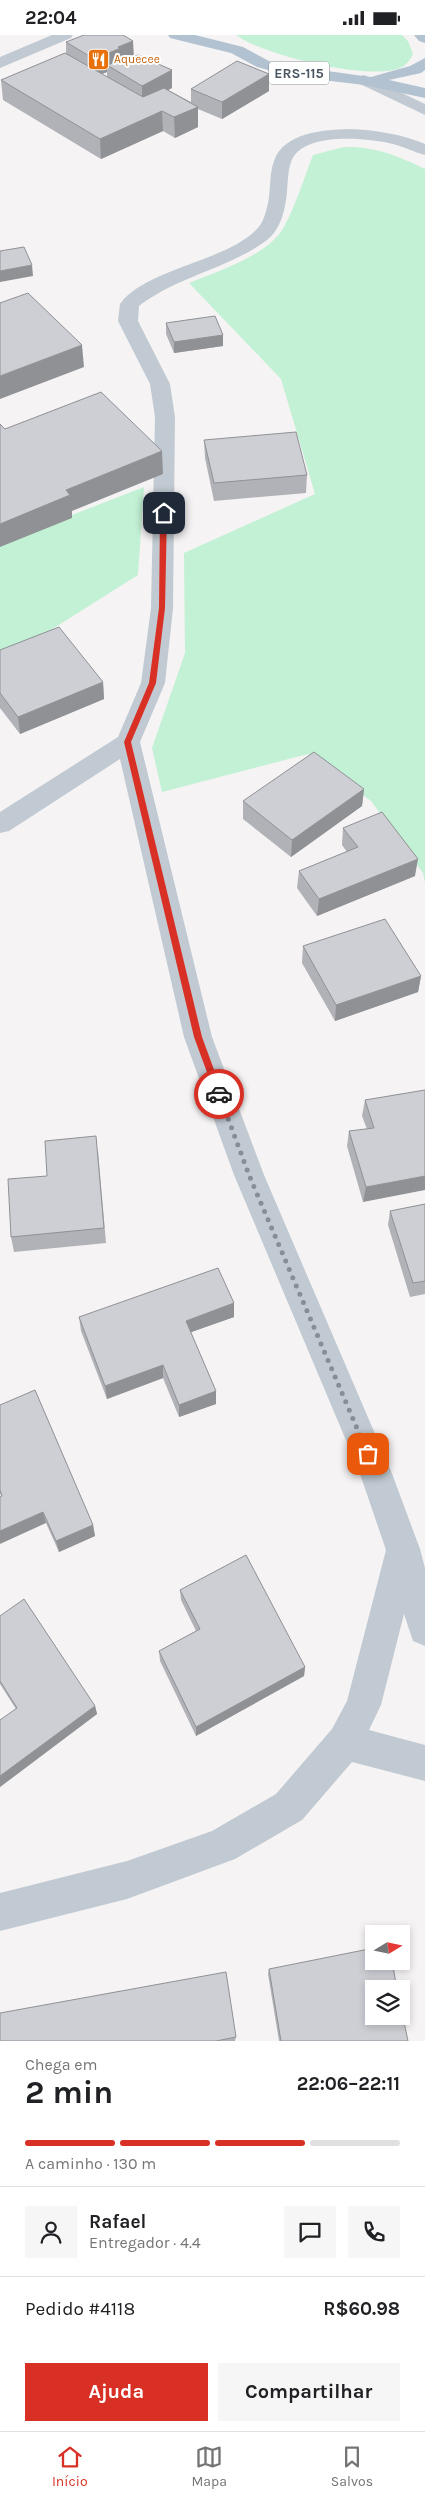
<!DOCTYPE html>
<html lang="pt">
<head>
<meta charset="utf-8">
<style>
	:root { --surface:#fff; --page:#f6f6f6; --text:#202124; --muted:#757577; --line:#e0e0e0; --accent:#d93025 }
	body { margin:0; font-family:Karla,sans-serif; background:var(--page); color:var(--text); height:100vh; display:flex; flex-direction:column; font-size:19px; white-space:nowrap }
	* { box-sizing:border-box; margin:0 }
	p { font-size:16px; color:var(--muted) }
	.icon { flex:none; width:28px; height:28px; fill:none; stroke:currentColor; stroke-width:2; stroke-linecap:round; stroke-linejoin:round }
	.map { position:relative; height:2006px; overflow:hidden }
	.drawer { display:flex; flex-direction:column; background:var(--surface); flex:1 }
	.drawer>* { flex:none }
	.needle { width:32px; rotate:80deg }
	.buttons { position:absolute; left:365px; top:1890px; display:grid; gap:10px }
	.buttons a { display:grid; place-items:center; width:45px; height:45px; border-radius:0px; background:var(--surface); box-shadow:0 2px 8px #0003; font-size:25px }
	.pin { position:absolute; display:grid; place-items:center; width:42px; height:42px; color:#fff; margin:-21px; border-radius:10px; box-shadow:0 2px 8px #0006 }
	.courier { position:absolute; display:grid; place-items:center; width:50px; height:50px; margin:-25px; border:4px solid #d93025; border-radius:50%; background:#fff; color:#222; box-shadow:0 1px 6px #0007 }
	.overview em { font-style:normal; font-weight:700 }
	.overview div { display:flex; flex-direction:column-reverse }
	.overview { display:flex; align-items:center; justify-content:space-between; height:85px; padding:0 25px }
	h1 { font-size:32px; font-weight:700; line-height:38px }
	.bar { display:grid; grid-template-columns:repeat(4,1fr); gap:8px 5px; align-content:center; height:60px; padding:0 25px }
	.bar i { height:6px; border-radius:4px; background:var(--line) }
	.bar .current { background:var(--accent) }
	.bar p { grid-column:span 4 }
	.line { display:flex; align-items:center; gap:12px; padding:0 25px; border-top:1px solid var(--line) }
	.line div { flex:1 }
	.round { display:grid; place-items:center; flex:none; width:52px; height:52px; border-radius:0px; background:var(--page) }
	.cta { display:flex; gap:10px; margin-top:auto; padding:10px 25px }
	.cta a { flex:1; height:58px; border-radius:0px; background:var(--accent); color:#fff; font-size:20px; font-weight:700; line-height:58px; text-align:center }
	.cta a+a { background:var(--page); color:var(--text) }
	.status { display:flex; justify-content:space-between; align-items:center; height:35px; padding:0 25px; background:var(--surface); direction:ltr }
	.status svg { height:14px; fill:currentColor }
	.dock { display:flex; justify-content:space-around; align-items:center; height:70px; border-top:1px solid var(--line); background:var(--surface); font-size:14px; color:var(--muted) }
	.dock a { display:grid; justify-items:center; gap:2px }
	.dock .current { color:var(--accent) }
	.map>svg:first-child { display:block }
	.green { fill:#c3f1d5 }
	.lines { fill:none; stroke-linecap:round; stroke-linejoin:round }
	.minor { fill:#c1cad2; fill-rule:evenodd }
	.tertiary { fill:#c1cad2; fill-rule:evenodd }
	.primary { fill:#b3c2d1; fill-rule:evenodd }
	.wall { fill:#b0b2b7; fill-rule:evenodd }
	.shaded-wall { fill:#909195 }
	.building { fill:#cdcfd5; stroke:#909195 }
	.route { fill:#d93025 }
	.done { stroke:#868d94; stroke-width:5; stroke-dasharray:0 9 }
	.labels { text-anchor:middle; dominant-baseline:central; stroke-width:4; stroke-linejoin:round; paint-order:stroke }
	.far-food-label { font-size:12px; fill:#c56008; stroke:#fff; text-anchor:start }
	.shield { fill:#fff; stroke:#808990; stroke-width:1 }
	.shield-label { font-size:14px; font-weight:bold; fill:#4a5661 }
</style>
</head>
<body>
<div class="status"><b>22:04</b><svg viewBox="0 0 49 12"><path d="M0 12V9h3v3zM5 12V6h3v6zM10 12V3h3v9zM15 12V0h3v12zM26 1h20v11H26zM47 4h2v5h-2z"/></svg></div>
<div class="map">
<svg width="425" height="2006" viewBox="0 0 425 2006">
	<rect width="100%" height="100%" fill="#f5f3f3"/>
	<!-- green -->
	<path class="green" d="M236,0H402L408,6L413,19C410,25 407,30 400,33C369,46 263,20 236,0Z
		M344,112C377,112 396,120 425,134V848L423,838L371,766L308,719L162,757L152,713L185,618L184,518L315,459L281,344L189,248C216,237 266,221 282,195C294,176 304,143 313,120Z
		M144,452L138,540L0,627V508Z"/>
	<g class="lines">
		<!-- minor -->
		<path class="minor" d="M52,0H73L71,3L0,33V22Z
			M349,94C375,95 401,99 425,109V120C414,117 404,112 393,109C368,103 302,96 291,127C287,138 288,153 286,165C284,179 279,196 267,205C228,234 178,241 139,271L138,286L170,349L175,382L173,573L165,648L140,707L212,1002L264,1140L391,1436L420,1514L425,1533V1611L413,1606L404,1579L381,1670L369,1695L425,1710V1746L352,1727L302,1785L235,1824L127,1864L0,1896V1858L127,1826L212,1796L276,1759L332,1694L347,1666L386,1515L359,1436L234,1140L184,1002L120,724L9,796L0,798V777L118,702L141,648L151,573L155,382L150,349L118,286L120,269C145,234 224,227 256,195C263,189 266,177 268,168C271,155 269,139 274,126C284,97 324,95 349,94Z"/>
		<!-- tertiary -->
		<path class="tertiary" d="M364,40L425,69V80L358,48L356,45L358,42Z"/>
		<!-- primary -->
		<path class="primary" d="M168,0H195L243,12L269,26L290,31L371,42L410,31L425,23V35L421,38L389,45L425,53V63L364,50L290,41L257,32L231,18L170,3Z
			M414,0H425V8L419,6Z"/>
	</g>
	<!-- wall -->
	<path class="wall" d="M66,7L134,21L172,35V53L168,55L191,67V54L269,56L222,84L198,74V92L175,103L163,96L101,124L3,65L1,45L66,19ZM107,37V42L102,39Z
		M166,288L223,300V311L174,318L166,299Z
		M204,405L307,440L306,458L214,466L205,423Z
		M0,615L103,647L104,664L20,699L0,673Z
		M364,754L362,771L291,822L243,784V766Z
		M343,793L415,841L317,881L297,853L299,836L347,817L342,810Z
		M303,911L421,941L418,957L335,986L302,928Z
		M425,1055L363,1167L347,1111L349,1096L367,1094L362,1081L365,1065Z
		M98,1116L106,1208L14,1217L11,1202L47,1141Z
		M425,1169V1259L410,1262L388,1190L390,1176Z
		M234,1268V1282L191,1297L216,1369L179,1382L163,1343L107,1364L81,1296L79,1282Z
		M0,1370L93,1490L95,1501L59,1517L46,1488L1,1461L0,1458Z
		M180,1555L305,1632L304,1641L196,1701L160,1626L159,1616L196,1596L181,1565Z
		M0,1581L95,1671L97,1679L0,1752V1685L16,1674L0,1649Z
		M269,1934L408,2006H279L268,1939Z
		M236,2002L235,2006H0Z"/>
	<!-- shaded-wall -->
	<path class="shaded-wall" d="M133,6L134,23L107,30V37L95,41L94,24L118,12Z
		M172,35V53L142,68V51Z
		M269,39V56L222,84V67Z
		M198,72V92L175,103L174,82Z
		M162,76L163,96L101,124L100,104Z
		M32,230L33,241L0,247V236Z
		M223,300V311L174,318V307Z
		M82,310L84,332L0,364V341Z
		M162,416L163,439L72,476V483L0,512V489L66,455Z
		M103,647L104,664L20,699L18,682Z
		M364,754L362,771L291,822L292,805Z
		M418,824L415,841L317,881L319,864Z
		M421,941L418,957L335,986L336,970Z
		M425,1141V1155L363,1167L366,1152Z
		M234,1268V1282L186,1299V1286Z
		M163,1330V1343L107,1364L105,1351Z
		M216,1356V1369L179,1382V1370Z
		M43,1477L46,1488L0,1509V1496Z
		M93,1490L95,1501L59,1517L56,1506Z
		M305,1632L304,1641L196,1701V1692Z
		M95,1671L97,1679L0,1752V1741Z"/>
	<!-- building -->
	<path class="building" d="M84,0H123L133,6L118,12L121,13L94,24L66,7Z
		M65,18L143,62L164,53L198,72L174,82L162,76L100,104L1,45Z
		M138,20L172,35L142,51L107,30Z
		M237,26L269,39L222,67L191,54Z
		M24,212L32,230L0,236V216Z
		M28,258L82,310L0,341V268Z
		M215,281L223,300L174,307L166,288Z
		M101,357L162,416L66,455L70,460L0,489V389L5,394Z
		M296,397L307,440L214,448L204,405Z
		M59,592L103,647L18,682L0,658V615Z
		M314,717L364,754L292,805L243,766Z
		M382,777L418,824L319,864L299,836L358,812L343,793Z
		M385,884L421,941L336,970L303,911Z
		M425,1055V1141L366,1152L349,1096L374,1093L365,1065Z
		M96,1101L104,1193L11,1202L8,1144L47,1141L45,1106Z
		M425,1169V1246L413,1248L390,1176Z
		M218,1233L234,1268L186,1286L216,1356L179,1370L163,1330L105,1351L79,1282Z
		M35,1355L93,1490L56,1506L43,1477L0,1496V1462L2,1461L0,1455V1370Z
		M246,1520L305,1632L196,1692L159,1616L200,1594L180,1555Z
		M24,1564L95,1671L0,1741V1685L17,1673L0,1646V1581Z
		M374,1913V1926H392L397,1954H374V1981H401V1973L408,2006H281L269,1934Z
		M226,1937L236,2002L216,2006H0V1978Z"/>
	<!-- route -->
	<path class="route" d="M164,476L167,478L165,573L156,648L131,707L202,1002L223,1059L219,1062L215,1059L194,1002L124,707L149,648L159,573L160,478Z"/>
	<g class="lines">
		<!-- done -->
		<path class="done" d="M219,1059L249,1140L368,1419"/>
	</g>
	<!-- icons -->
	<defs>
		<symbol id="restaurant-square" viewBox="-11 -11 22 22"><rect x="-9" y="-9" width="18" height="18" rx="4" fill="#e8710a" stroke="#fff"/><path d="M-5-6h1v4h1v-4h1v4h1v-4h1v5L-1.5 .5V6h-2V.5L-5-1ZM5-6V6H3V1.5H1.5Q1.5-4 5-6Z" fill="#fff"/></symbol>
	</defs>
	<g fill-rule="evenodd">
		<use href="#restaurant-square" x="86" y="12" width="25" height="25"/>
	</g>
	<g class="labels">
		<!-- far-food labels -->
		<g class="far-food-label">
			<text x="114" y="24">Aquecee</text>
		</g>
		<!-- shield labels -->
		<rect class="shield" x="269" y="26.5" width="60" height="23" rx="4"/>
		<g class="shield-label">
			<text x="299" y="38">ERS-115</text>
		</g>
	</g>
</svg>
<div class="buttons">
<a><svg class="needle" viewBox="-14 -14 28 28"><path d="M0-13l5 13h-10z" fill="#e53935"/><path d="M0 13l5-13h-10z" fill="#757577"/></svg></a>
<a><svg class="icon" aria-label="layers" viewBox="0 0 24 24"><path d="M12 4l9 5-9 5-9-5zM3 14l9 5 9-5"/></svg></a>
</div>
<div class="pin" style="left:368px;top:1419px;background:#ea580c"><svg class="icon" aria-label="bag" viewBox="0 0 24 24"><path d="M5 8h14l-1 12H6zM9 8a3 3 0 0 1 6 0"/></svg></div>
<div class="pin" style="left:164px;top:478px;background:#1f2937"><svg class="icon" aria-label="home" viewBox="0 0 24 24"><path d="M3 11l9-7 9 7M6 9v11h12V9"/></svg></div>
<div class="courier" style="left:219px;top:1059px"><svg class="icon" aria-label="car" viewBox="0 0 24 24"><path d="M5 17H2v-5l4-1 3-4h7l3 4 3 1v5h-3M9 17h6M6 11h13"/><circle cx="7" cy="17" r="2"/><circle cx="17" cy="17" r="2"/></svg></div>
</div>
<section class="drawer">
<div class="overview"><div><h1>2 min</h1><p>Chega em</p></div><em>22:06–22:11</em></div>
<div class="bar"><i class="current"></i><i class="current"></i><i class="current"></i><i></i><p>A caminho · 130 m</p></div>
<div class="line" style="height:90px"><a class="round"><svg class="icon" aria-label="person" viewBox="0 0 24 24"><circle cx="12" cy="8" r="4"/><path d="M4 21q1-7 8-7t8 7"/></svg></a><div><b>Rafael</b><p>Entregador · 4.4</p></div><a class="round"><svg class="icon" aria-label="chat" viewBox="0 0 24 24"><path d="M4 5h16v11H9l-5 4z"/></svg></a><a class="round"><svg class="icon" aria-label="phone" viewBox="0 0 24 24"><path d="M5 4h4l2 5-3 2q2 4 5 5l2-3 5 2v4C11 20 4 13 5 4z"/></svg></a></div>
<div class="line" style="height:65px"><div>Pedido #4118</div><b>R$60.98</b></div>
<div class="cta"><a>Ajuda</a><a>Compartilhar</a></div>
</section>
<nav class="dock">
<a class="current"><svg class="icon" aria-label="home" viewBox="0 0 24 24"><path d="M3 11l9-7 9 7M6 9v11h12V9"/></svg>Início</a>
<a><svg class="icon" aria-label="map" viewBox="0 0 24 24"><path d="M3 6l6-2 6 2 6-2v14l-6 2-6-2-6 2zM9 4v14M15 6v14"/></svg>Mapa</a>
<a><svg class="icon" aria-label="saved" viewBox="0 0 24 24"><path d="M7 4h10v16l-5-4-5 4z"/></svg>Salvos</a>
</nav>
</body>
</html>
